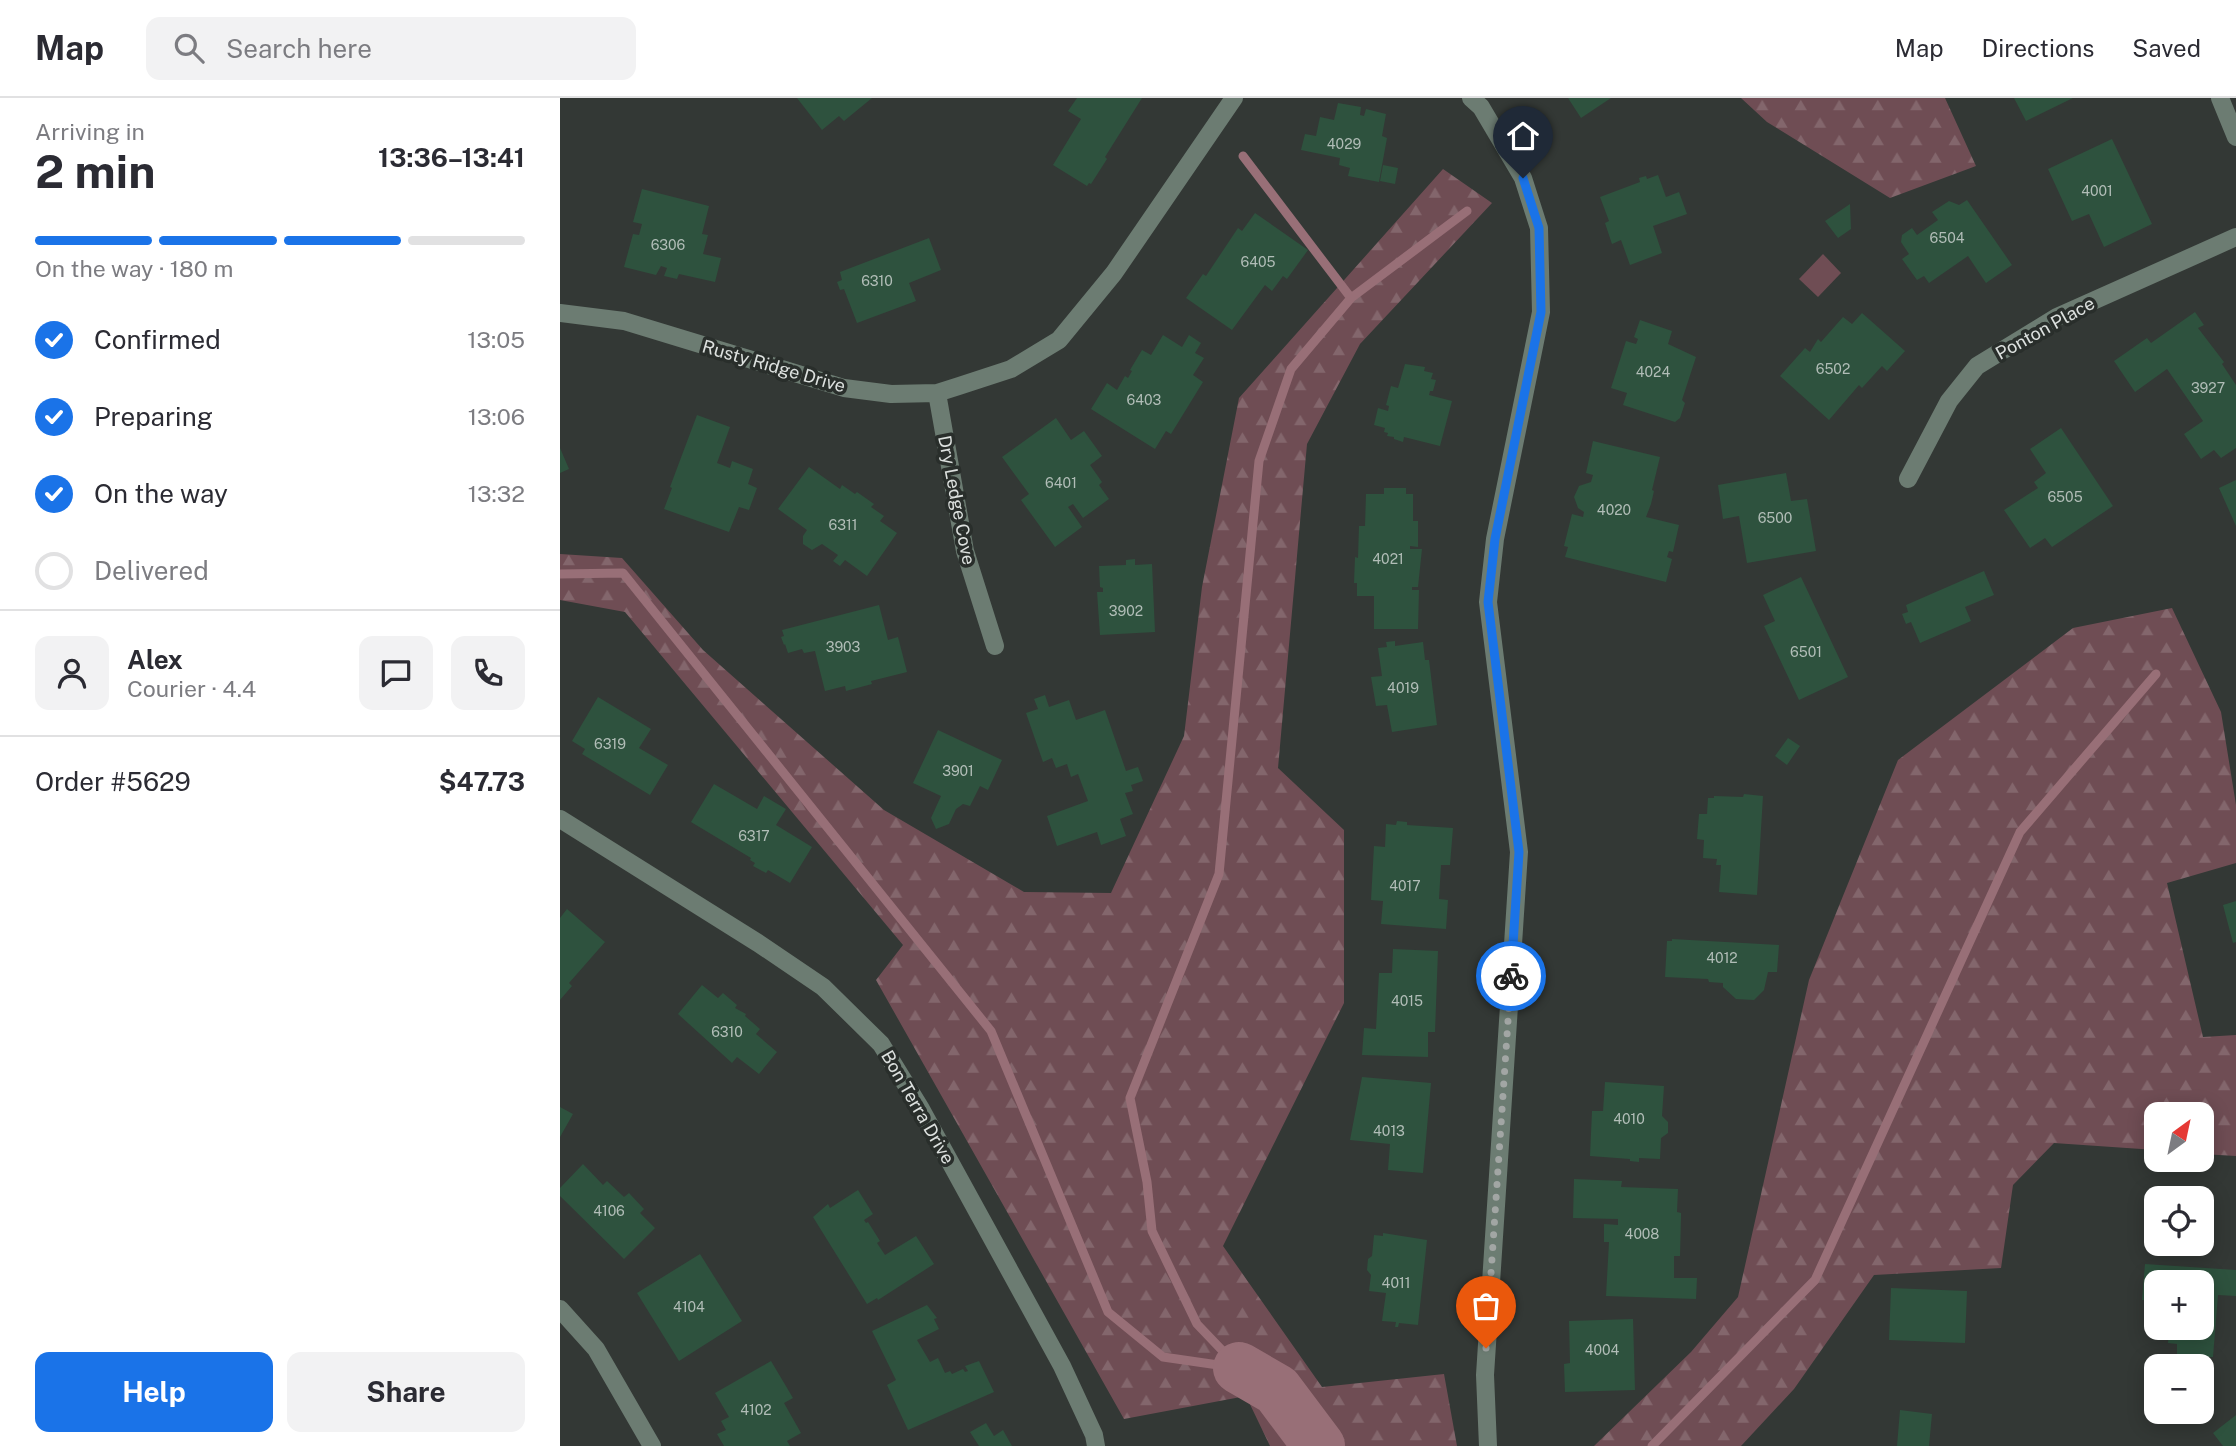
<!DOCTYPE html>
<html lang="en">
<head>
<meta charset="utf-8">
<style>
	:root { --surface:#fff; --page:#f2f2f3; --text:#2b2b33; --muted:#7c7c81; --line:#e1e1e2; --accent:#1a73e8 }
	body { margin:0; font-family:"Public Sans",sans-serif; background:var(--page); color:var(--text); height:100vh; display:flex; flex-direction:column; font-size:26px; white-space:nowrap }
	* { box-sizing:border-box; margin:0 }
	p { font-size:23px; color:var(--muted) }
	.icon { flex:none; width:38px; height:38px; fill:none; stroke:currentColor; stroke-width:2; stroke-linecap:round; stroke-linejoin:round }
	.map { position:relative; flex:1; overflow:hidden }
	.drawer { display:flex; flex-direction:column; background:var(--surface); width:560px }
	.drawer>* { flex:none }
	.needle { width:46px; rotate:33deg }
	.fabs { position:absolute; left:1584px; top:1004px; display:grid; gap:14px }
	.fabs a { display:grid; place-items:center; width:70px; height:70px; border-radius:14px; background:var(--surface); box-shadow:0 4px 18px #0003; font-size:35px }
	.pin { position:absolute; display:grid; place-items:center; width:60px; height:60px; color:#fff; margin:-72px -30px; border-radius:50% 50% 50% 0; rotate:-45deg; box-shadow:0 0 7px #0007 }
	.pin .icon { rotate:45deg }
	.courier { position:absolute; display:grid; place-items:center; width:70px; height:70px; margin:-35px; border:5px solid #1a73e8; border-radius:50%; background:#fff; color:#222; box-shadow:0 2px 9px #0007 }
	.headline em { font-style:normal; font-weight:700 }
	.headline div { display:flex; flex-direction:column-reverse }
	.headline { display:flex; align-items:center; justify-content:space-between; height:119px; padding:0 35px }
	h1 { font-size:46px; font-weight:700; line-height:52px }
	.bar { display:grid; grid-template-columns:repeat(4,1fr); gap:10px 7px; align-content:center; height:84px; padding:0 35px }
	.bar i { height:9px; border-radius:5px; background:var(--line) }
	.bar .selected { background:var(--accent) }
	.bar p { grid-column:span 4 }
	.line { display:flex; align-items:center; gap:18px; padding:0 35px; border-top:2px solid var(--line) }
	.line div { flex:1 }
	.round { display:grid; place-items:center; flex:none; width:74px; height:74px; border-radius:14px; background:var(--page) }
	ol { padding:0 35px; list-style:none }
	li { display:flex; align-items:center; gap:21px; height:77px }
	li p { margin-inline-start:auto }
	li .icon { padding:7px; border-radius:50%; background:var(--accent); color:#fff; stroke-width:4 }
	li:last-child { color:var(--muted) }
	li i { width:38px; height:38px; border:4px solid var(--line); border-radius:50% }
	.cta { display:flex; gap:14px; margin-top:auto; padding:14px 35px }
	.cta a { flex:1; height:80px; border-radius:14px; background:var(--accent); color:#fff; font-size:28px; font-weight:700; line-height:80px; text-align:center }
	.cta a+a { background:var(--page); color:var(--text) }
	header { display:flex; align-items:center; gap:42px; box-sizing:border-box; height:98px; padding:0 35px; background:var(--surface); border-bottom:2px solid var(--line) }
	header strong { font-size:33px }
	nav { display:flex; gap:38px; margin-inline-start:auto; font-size:24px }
	.search { width:490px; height:63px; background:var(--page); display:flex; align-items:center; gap:18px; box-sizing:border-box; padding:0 24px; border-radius:14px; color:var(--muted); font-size:26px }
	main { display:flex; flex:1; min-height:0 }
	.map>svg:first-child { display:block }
	.forest { fill:url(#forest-firs) }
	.pitch { fill:#6f4d54 }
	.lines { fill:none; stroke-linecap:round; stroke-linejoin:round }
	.stream { stroke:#986f77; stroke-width:9 }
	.river { stroke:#986f77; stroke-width:52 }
	.building { fill:#2e523e }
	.minor { stroke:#6c7c72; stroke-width:18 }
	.done { stroke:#a2a6a4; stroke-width:7; stroke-dasharray:0 12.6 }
	.route { stroke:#1a73e8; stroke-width:9 }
	.labels { text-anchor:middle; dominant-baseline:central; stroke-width:7; stroke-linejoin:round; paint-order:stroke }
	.number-label { font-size:14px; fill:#b1bdb7 }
	.street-label { font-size:18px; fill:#dde1df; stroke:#292e2b }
</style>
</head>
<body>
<header>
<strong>Map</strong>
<div class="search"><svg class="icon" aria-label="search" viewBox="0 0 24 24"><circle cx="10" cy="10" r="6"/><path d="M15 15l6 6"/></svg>Search here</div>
<nav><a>Map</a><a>Directions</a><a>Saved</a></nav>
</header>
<main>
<section class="drawer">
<div class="headline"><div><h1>2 min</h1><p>Arriving in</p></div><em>13:36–13:41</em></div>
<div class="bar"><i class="selected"></i><i class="selected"></i><i class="selected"></i><i></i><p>On the way · 180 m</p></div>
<ol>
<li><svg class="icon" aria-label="check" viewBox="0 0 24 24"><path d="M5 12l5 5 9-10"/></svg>Confirmed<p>13:05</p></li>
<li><svg class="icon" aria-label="check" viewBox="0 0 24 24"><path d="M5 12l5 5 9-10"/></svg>Preparing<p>13:06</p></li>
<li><svg class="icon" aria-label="check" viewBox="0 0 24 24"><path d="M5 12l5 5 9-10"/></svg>On the way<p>13:32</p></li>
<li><i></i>Delivered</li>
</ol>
<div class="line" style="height:126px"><a class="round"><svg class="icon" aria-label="person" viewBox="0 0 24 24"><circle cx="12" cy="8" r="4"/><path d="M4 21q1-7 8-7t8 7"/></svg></a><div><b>Alex</b><p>Courier · 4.4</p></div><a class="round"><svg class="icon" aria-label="chat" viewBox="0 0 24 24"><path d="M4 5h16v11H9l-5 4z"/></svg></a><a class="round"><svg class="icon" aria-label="phone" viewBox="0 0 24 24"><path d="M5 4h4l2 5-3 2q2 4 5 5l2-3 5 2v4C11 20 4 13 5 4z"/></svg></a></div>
<div class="line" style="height:91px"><div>Order #5629</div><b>$47.73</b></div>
<div class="cta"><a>Help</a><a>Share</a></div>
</section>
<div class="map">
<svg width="1676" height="1348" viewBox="0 0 1676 1348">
	<defs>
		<pattern id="forest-firs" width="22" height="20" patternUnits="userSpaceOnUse" patternTransform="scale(1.75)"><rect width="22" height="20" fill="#6f4d54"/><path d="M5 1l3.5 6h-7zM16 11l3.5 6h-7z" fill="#83666c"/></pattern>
	</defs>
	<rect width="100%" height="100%" fill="#333835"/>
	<!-- forest -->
	<path class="forest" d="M1181,0H1385L1416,68L1330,100L1207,24Z
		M883,71L932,105L800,246L747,346L718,670L784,732V905L663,1148L762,1289L884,1276L897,1348H710L686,1298L564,1321L316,882L343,847L65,514L0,502V456L62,460L143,552L324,712L464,794L551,795L624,638L642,489L679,300Z
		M1612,510L1661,614L1676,707V765L1607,785L1643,939L1676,937V1058L1642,1056V1017H1596V1052L1494,1045L1453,1087L1441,1170L1314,1177L1234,1291L1181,1348H1034L1131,1254L1178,1199L1249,882L1338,662L1513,530Z"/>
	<!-- pitch -->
	<path class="pitch" d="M1263,156L1281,175L1258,199L1239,181Z"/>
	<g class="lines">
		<!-- stream -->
		<path class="stream" d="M791,200L907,113
			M0,476L63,475L431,933L548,1214L603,1259L679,1270
			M679,1270L637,1226L592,1133L587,1084L570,1000L659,776L699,363L731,271L791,200L683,58
			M1092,1348L1255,1182L1460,734L1596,576"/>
		<!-- river -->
		<path class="river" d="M679,1270L717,1292L759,1348"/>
	</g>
	<!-- building -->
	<path class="building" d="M237,0H312L284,23L279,18L262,32Z
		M517,0H582L545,59L547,61L531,86L529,85L527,88L493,67L521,21L508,13Z
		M1008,0H1051L1021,20Z
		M1454,0H1513L1466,23Z
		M778,5L801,9L800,17L804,18L806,11L826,16L822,38L827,40L819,84L788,78L790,70L779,67L780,60L741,52L745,36L756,38L760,19L774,22Z
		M1552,41L1592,126L1544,149L1529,116L1512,123L1488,71Z
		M823,67L838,70L835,86L820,83Z
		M1098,77L1106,99L1119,94L1127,116L1093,128L1102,155L1070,167L1061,142L1052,146L1045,125L1049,123L1040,99L1080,84L1079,80L1086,78L1087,81Z
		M82,91L149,108L142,136L148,137L143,156L161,160L155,184L119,176L117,181L104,178L107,170L101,168L96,177L64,169L73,136L79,137L82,126L73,124Z
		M1407,102L1452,167L1426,185L1408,158L1369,185L1364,178L1357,182L1342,161L1349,156L1341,144L1342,137L1352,130L1357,137L1378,122L1372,114L1389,103L1399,107Z
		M1290,106L1291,131L1278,140L1265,123Z
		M695,115L748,152L727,181L723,178L712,193L705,187L672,232L626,200L643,176L646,178L678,130L682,133Z
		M369,140L381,172L349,185L356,203L297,225L284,191L280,192L277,184L282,182L280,174Z
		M1635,214L1644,227L1638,230L1664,264L1662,266L1676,287V350L1661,360L1654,352L1641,361L1624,336L1643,323L1607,271L1575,294L1554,263L1587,240L1591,245Z
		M1302,215L1345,253L1327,273L1322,268L1302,290L1299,287L1269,322L1220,278L1245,250L1250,254L1258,241L1261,244L1283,219L1292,226Z
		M1080,222L1112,233L1108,246L1136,259L1122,302L1125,305L1120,320L1115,324L1063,307L1067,295L1051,290L1066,243L1076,246L1078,241L1074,239Z
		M603,237L622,249L629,237L641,245L635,255L644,260L633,277L643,284L611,336L606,333L595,351L531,311L547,285L557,292L565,278L568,280L572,273L570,272L582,252L591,257Z
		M845,266L865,269L864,273L873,275L871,281L876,282L873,293H870L869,297L892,303L880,348L844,339L843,344L834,341V339L827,338L828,335L824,334L825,330L814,327L818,310L828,313L829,308L826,307L831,288L838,290Z
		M137,317L170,329L157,365L170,370L172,363L193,371L188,386L197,390L189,412L179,409L169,434L104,411L112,390L110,389Z
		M496,320L511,342L524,333L542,358L530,367L542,384L539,387L549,401L523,420L513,406L508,409L522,429L495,449L461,402L469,396L442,359Z
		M1501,330L1553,408L1492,449L1485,440L1470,450L1444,412L1478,390L1474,384L1486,375L1470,351Z
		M1033,343L1100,359L1092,392L1094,393L1091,406L1086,419L1119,427L1113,454L1109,453L1107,459L1112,461L1106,484L1005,459L1008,449L1004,448L1012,416L1023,419L1024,414L1018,410L1014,399L1019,388L1031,384L1033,377L1026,375Z
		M0,350L9,371L0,375Z
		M249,369L280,391L282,387L295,396L297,394L314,406L311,409L324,418L320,423L337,435L307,478L285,462L280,468L273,463L278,457L262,446L252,452L243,446V438L247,432L218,411Z
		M1226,375L1231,403L1247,401L1256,453L1187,465L1179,418L1163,421L1158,387Z
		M1676,382V428L1659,390Z
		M824,390H846V396H853V423H858V449L850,448V451H862L858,489H852V492H859L858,531H814V498H797V485H794L795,459L798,460L799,428H805L806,396H824Z
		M575,461V467L592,466L595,534L540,537L537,494H543V490L540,489L539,468L566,467V462Z
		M1424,473L1434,497L1405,509L1411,523L1360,545L1351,524L1346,526L1342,516L1348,514L1346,507Z
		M1241,479L1288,579L1239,602L1204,528L1215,523L1203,497Z
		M319,507L328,542L338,539L347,574L311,583L312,586L286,593L285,588L265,593L255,553L244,555L242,551L228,555L225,546L224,547L221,539L224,538L222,532Z
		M835,543V548L863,544L865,562H869L877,627L832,634L827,607L816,608L811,579L822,578L818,550L827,549L826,544Z
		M485,597L489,609L509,602L516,622L545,612L566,673L578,669L583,683L571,687L573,693L565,695L573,716L560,721L566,738L541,747L537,734L497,748L487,718L528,703L518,676L511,679L507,666L496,670L492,660L483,664L466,615L478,611L474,601Z
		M38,599L91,631L79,650L108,667L90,697L22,656L25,651L12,643Z
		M378,632L442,662L428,692L420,688L410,708L403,706L396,711L389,726L376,731L371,720L381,698L353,685Z
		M1228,640L1240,648L1227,667L1215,658Z
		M154,686L197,711L204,698L226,711L216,727L252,749L230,785L208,772L206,775L193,768L195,765L190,762L191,760L131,724Z
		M1184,696L1203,698L1197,797L1159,794L1161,767H1156L1157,761L1143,760L1144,742L1137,741L1139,716H1147L1148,700H1154V698L1183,699Z
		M837,723L847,724V727L893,730L890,767H881L879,801L888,802L886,831L821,826L823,803L811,802L814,748L825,749L826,726L836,727Z
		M1676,803V844L1673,845L1663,807Z
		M7,811L45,844L9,885L12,888L0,902V820Z
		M1112,841L1219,847L1217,874H1208L1204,892L1194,902L1176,901L1163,889V885L1149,884L1148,881L1105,879L1107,843H1112Z
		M833,851L878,853L875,934H868V959L802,957L804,930L816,931L819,875H832Z
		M142,887L158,900L163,895L177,907L175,910L186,916L185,918L200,931L196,936L217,954L199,976L177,959L172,965L118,916Z
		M802,979L871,985L863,1075L828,1072L830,1046L790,1042Z
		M1045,984L1104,988L1102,1018L1108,1024V1035L1101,1040L1100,1061L1079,1060V1064L1070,1063V1061L1030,1058L1032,1013H1043Z
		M0,1009L13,1016L0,1039Z
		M23,1066L43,1087L47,1083L64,1099L69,1095L84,1111L80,1115L95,1130L64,1161L0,1098V1090Z
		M1014,1081L1062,1083L1061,1089L1118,1091L1117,1114L1121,1115V1118L1120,1158H1114V1180H1137L1136,1201L1046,1198L1049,1144H1044V1126L1058,1127V1121L1013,1120Z
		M298,1092L313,1116L304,1122L306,1125L308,1124L320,1143L317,1145L325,1157L356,1138L374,1166L318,1202L317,1200L307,1206L253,1119L268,1106L270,1110Z
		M823,1135L867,1142L858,1227L839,1225L838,1229H835L836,1224L822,1223L826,1195L809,1193L811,1177L807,1172L808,1161L812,1158L814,1137L823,1138Z
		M140,1156L182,1223L119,1263L77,1195Z
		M1585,1166L1676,1172V1198L1658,1197L1653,1259H1648L1647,1263L1632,1262V1259L1627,1257L1617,1256V1246L1608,1245L1609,1230H1642V1185H1596V1203L1582,1202Z
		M1331,1190L1407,1193L1405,1245L1329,1242Z
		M367,1207L377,1220L374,1221L379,1231L357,1242L370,1264L378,1260L385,1275L390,1273L392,1276L403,1271L405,1274L408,1273L405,1268L419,1263L434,1294L348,1332L327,1287L336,1282L312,1233Z
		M1073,1221L1075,1292L1005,1294L1004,1266L1010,1265L1009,1223Z
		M211,1263L233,1300L224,1305L241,1335L227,1343L230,1348H164L157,1336L166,1332L161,1323L169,1319L155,1295Z
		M1340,1312L1372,1316L1369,1348H1337Z
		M1676,1317V1348H1663L1653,1335Z
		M426,1325L434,1338L443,1332L452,1348H419L410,1334Z"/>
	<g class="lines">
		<!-- minor -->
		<path class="minor" d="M911,0L921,9L963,80L979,130L981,214L935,441L928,504L959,754L925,1277L928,1348
			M1660,0L1676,39
			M0,215L64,223L284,290L331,296L377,295L399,288L451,271L499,242L554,175L674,0
			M377,295L405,453L435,548
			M1348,381L1389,303L1417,268L1497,219L1676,139
			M0,721L198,845L263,889L321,946L361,1011L502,1268L534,1337L536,1348
			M0,1211L36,1251L92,1348"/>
	</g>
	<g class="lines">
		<!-- done -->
		<path class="done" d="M926,1250L951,878"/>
		<!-- route -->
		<path class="route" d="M951,878L959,754L928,504L935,441L981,214L979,130L963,80"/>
	</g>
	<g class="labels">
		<!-- number labels -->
		<g class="number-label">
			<text x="784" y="46">4029</text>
			<text x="1537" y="93">4001</text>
			<text x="1387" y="140">6504</text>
			<text x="108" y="147">6306</text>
			<text x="698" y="164">6405</text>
			<text x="317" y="183">6310</text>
			<text x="1273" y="271">6502</text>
			<text x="1093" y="274">4024</text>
			<text x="1648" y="290">3927</text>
			<text x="584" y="302">6403</text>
			<text x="501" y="385">6401</text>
			<text x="1505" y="399">6505</text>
			<text x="1054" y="412">4020</text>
			<text x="1215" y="420">6500</text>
			<text x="283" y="427">6311</text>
			<text x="828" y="461">4021</text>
			<text x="566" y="513">3902</text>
			<text x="283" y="549">3903</text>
			<text x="1246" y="554">6501</text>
			<text x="843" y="590">4019</text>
			<text x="50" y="646">6319</text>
			<text x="398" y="673">3901</text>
			<text x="194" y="738">6317</text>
			<text x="845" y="788">4017</text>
			<text x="1162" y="860">4012</text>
			<text x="847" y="903">4015</text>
			<text x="167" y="934">6310</text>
			<text x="1069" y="1021">4010</text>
			<text x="829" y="1033">4013</text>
			<text x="49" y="1113">4106</text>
			<text x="1082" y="1136">4008</text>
			<text x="836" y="1185">4011</text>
			<text x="129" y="1209">4104</text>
			<text x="1042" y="1252">4004</text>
			<text x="196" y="1312">4102</text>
		</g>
		<!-- street labels -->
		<g class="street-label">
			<text transform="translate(1485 230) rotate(-29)">Ponton Place</text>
			<text transform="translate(214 268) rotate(16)">Rusty Ridge Drive</text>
			<text transform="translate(397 402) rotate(79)">Dry Ledge Cove</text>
			<text transform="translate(358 1009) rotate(60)">Bon Terra Drive</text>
		</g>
	</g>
</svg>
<div class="fabs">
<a><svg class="needle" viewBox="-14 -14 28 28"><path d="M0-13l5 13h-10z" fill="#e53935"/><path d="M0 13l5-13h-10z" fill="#7c7c81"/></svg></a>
<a><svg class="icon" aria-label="locate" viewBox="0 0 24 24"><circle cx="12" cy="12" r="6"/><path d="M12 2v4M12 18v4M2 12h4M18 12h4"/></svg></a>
<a>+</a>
<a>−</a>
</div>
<div class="pin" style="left:926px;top:1250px;background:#ea580c"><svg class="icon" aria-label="bag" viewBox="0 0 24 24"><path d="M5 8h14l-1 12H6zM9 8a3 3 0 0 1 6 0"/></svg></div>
<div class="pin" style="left:963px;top:80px;background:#1f2937"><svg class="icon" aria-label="home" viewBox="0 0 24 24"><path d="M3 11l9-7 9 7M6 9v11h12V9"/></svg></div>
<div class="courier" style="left:951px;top:878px"><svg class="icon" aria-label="bike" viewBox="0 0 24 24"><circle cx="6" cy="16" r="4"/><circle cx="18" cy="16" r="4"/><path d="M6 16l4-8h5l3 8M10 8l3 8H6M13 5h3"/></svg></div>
</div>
</main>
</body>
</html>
